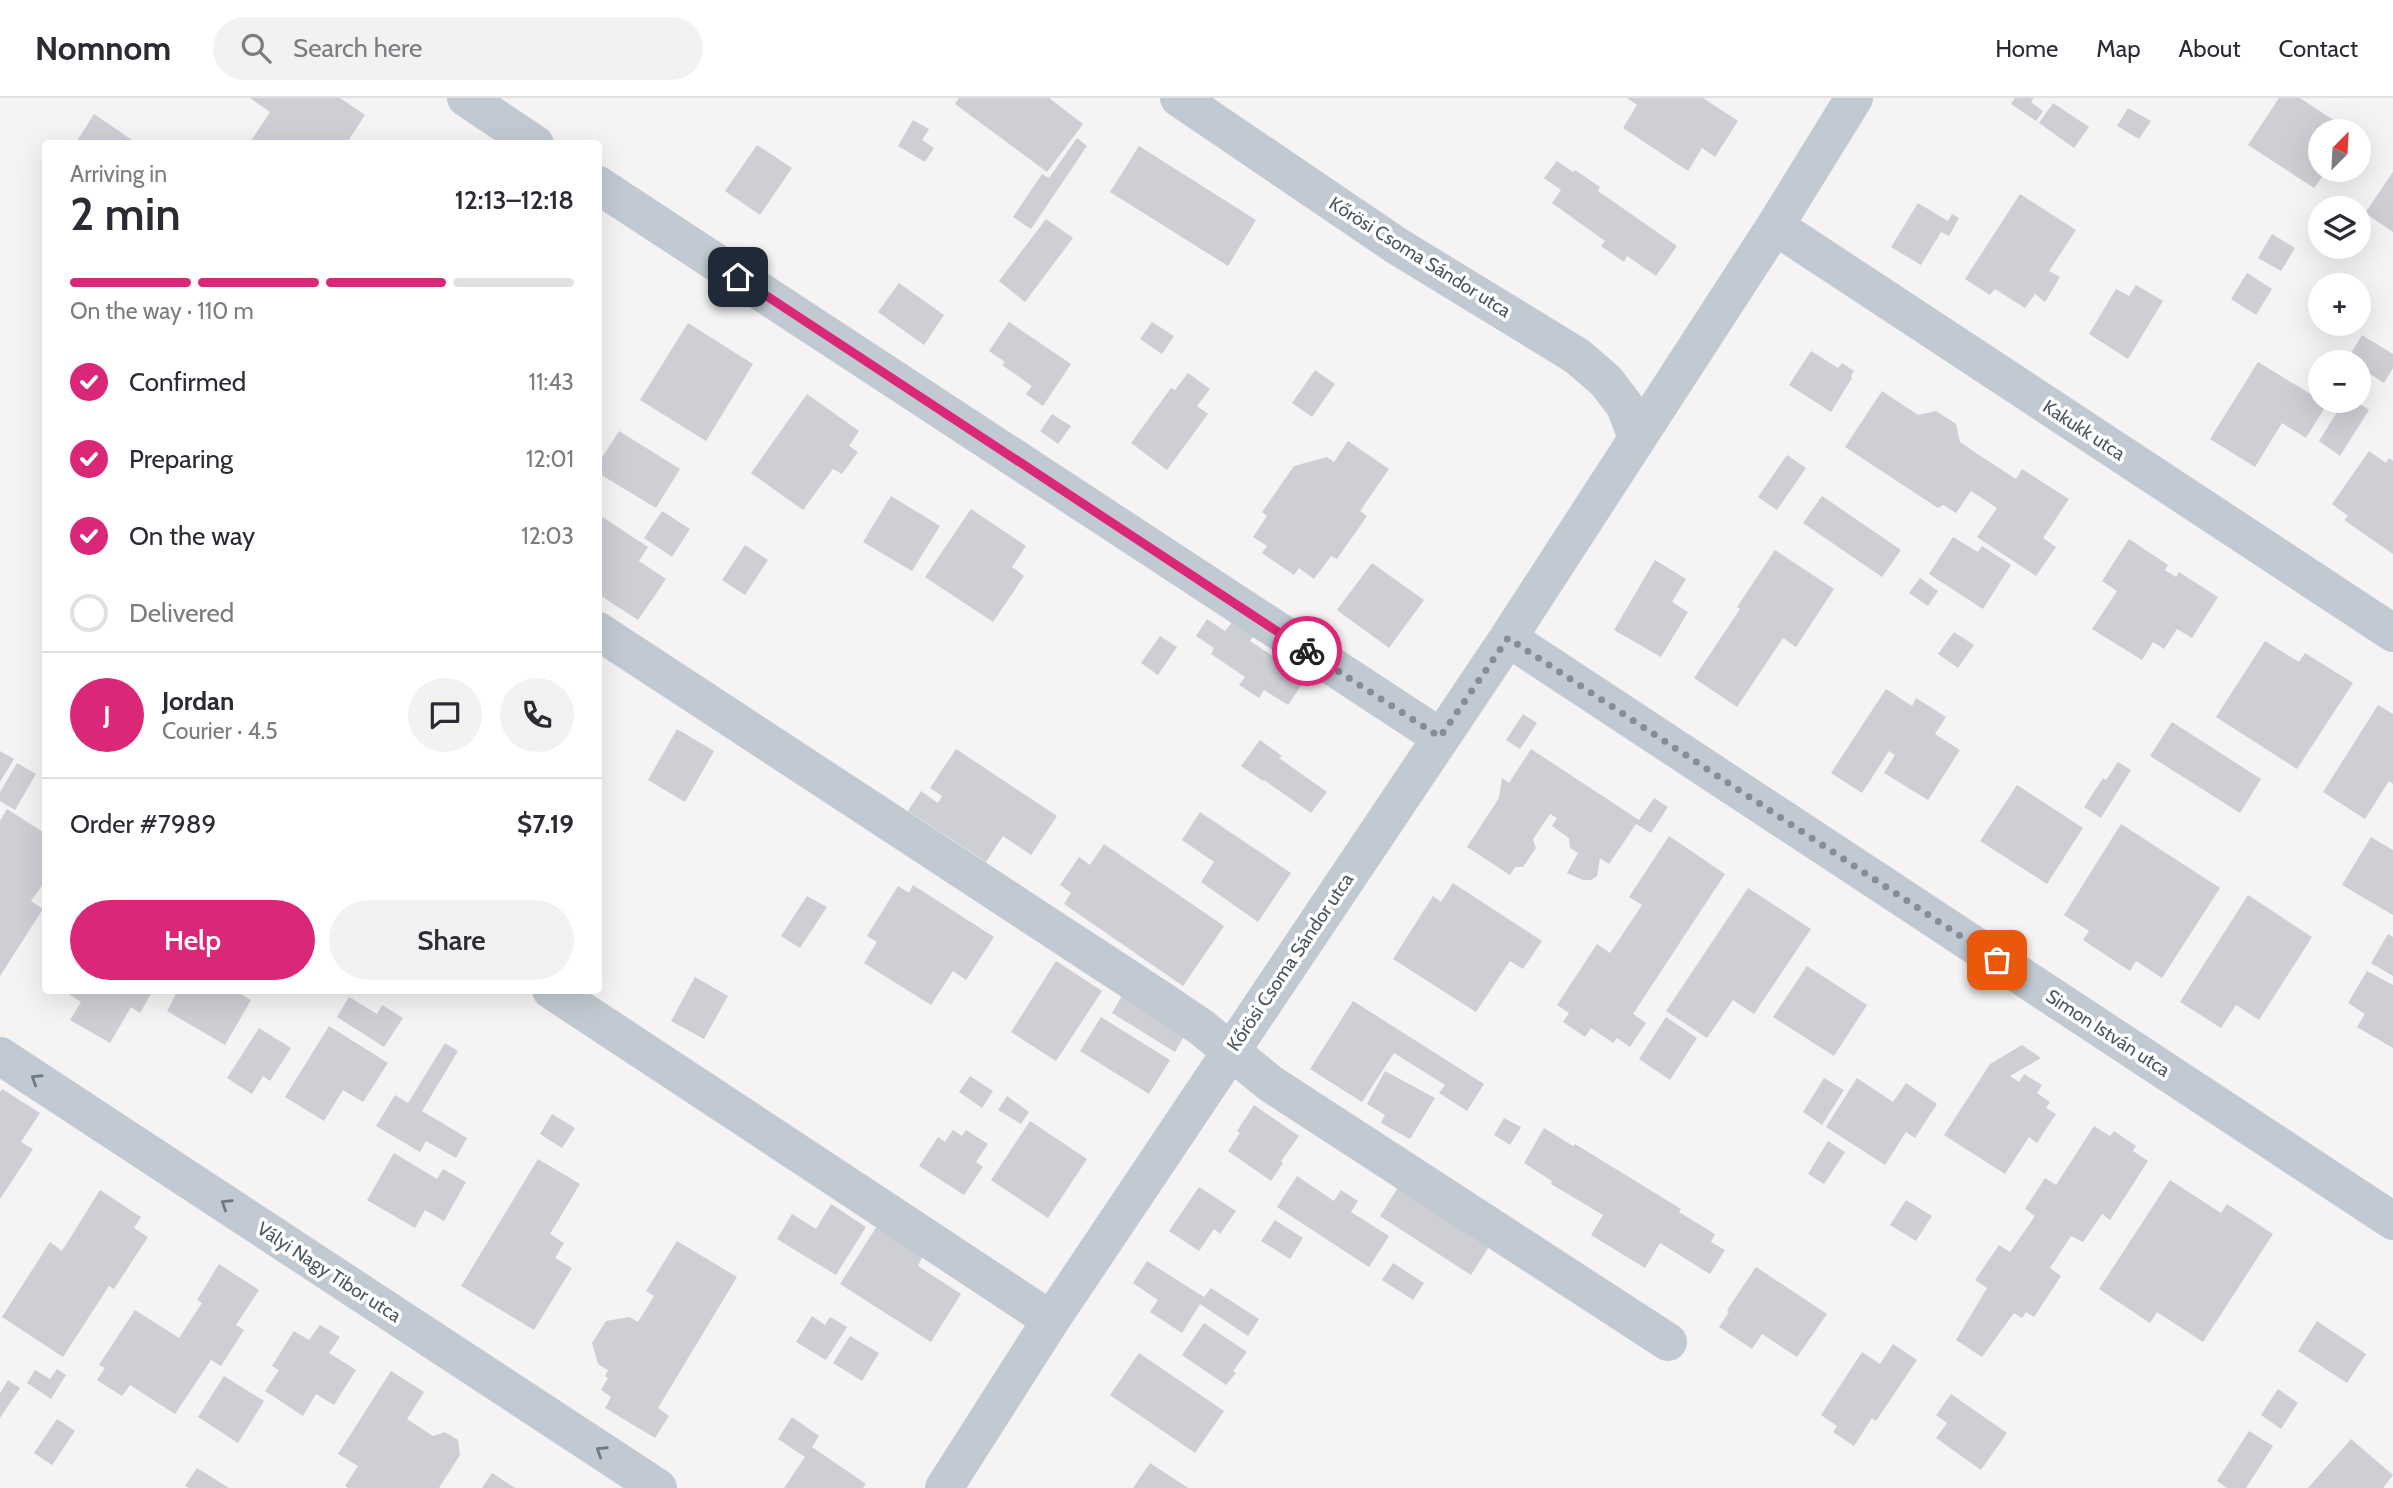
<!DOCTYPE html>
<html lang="en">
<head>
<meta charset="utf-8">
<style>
	:root { --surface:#fff; --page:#f2f2f3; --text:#2b2b33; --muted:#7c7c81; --line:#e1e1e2; --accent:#db2777 }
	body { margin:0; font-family:Cabin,sans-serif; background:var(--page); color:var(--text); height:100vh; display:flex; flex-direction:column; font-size:26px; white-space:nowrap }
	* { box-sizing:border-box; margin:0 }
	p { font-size:23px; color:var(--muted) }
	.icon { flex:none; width:38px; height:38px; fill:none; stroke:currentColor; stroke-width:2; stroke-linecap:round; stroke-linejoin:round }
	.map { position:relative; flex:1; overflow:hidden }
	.details { position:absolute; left:42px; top:42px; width:560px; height:854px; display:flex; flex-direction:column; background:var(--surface); border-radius:7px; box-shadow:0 7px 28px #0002 }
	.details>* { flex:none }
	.needle { width:46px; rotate:24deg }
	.buttons { position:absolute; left:2308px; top:21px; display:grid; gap:14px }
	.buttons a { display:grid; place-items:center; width:63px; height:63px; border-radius:50%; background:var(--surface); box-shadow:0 7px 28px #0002; font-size:35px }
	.pin { position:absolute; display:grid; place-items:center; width:60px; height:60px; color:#fff; margin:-30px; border-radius:14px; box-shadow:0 4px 10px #0006 }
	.courier { position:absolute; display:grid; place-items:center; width:70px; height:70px; margin:-35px; border:5px solid #db2777; border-radius:50%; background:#fff; color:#222; box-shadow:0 2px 9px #0007 }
	.headline em { font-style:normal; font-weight:600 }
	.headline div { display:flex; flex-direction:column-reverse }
	.headline { display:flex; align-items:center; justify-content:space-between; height:119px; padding:0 28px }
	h1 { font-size:46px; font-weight:600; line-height:52px }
	.bar { display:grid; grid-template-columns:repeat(4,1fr); gap:10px 7px; align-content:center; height:84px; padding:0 28px }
	.bar i { height:9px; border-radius:5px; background:var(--line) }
	.bar .current { background:var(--accent) }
	.bar p { grid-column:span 4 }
	.line { display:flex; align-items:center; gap:18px; padding:0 28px; border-top:2px solid var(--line) }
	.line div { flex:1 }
	.round { display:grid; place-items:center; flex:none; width:74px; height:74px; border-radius:37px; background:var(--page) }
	ol { padding:0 28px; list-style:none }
	li { display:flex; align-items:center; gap:21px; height:77px }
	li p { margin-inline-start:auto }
	li .icon { padding:7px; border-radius:50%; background:var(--accent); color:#fff; stroke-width:4 }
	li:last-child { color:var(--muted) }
	li i { width:38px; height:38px; border:4px solid var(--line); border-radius:50% }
	.cta { display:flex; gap:14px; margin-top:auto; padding:14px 28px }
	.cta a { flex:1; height:80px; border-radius:42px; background:var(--accent); color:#fff; font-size:28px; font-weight:600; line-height:80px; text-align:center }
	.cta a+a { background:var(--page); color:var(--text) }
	header { display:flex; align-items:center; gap:42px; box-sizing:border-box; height:98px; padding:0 35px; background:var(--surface); border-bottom:2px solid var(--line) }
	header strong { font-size:33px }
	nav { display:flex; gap:38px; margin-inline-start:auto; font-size:24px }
	.search { width:490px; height:63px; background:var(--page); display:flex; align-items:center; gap:18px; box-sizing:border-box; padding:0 24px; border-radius:38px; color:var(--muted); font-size:26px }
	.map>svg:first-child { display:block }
	.building { fill:#cdcfd5 }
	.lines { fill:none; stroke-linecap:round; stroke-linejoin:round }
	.minor { stroke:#c1cad2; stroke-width:38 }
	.oneway { stroke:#6e7983 }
	.done { stroke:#868d94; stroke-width:7; stroke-dasharray:0 12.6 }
	.route { stroke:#db2777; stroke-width:9 }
	.labels { text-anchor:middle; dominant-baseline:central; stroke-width:7; stroke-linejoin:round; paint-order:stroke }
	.street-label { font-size:19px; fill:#4a5661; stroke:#fff }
</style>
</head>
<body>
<header>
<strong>Nomnom</strong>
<div class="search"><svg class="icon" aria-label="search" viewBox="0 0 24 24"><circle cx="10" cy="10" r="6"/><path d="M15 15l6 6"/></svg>Search here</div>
<nav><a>Home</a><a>Map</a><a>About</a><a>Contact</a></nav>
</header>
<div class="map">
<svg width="2393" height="1390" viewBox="0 0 2393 1390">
	<rect width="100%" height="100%" fill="#f5f3f3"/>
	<!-- building -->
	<path class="building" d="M250,0H340L365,17L346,46H317L313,43L312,46H249L270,14Z
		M959,0H1049L1083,26L1047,74L955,6Z
		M1627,0H1703L1738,23L1715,59L1702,50L1688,73L1623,30L1637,7Z
		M2015,0H2034L2031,4L2043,13L2036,23L2011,6Z
		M2279,0H2300L2350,33H2320V72H2327L2314,90L2248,47Z
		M2053,5L2089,29L2074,50L2039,25Z
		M2128,10L2151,23L2139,41L2117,28Z
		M94,16L138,46H75Z
		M913,22L929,31L922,42L934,50L925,64L898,48Z
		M1077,40L1087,48L1031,131L1013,119L1042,76L1049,80Z
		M757,47L792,70L760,117L725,93Z
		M1139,48L1256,122L1228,168L1110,94Z
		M1557,63L1573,74L1575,72L1600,89L1598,93L1677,148L1656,178L1627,158L1624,164L1601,148L1605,143L1552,105L1561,92L1544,80Z
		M2393,74V134L2365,115Z
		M2020,96L2076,132L2049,173L2060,179L2045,204L2035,196L2025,210L1995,191L1990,197L1965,181Z
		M1918,105L1948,123L1952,116L1959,120L1949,138L1941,134L1921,167L1891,149Z
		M1046,121L1073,140L1025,204L999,183Z
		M2272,136L2295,150L2281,173L2258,160Z
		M2247,175L2272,191L2256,217L2231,201Z
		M899,185L944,217L924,247L878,214Z
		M2136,187L2163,203L2128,261L2089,236L2116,191L2129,198Z
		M1009,224L1071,266L1043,308L1026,296L1032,288L1002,267L1005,264L989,253Z
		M1152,224L1174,238L1162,256L1140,241Z
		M688,225L753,266L706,343L640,302Z
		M2362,237L2393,256V270L2384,285L2359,269V264H2351L2347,262Z
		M1811,253L1838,270L1842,265L1854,273L1851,278L1852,280L1831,314L1789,287Z
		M2258,264L2327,306L2306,340L2282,325L2255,369L2210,341Z
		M1315,272L1335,286L1312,319L1292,305Z
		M1188,275L1210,291L1197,308L1208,316L1167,372L1131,345L1171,290L1175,292Z
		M1882,293L1918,317L1936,313L1956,326L1960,344L1976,355L2016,381L2022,371L2069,401L2043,440L2056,449L2036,478L1977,439L1997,410L1971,393L1956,415L1943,407L1938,410L1845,349Z
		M807,296L859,333L849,348L858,354L842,376L833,371L803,412L751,375Z
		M2344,303H2355L2369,312L2340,358L2319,343Z
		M1052,316L1071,328L1058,346L1040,333Z
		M619,333L680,371L656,410L598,375V366Z
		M1348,343L1389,371L1360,413L1367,418L1337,461L1331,458L1314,481L1299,470L1294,477L1262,455L1267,448L1253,439L1267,418L1262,414L1294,368L1327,359L1334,364Z
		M2369,353L2386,365L2389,360L2393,363V456L2344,422L2348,418L2332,406Z
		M1787,357L1806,370L1777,412L1758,399Z
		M891,398L940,428L912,473L863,444Z
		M1822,398L1901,452L1882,479L1803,425Z
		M971,411L1026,448L1012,469L1024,478L993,524L925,479Z
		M662,413L690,431L672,459L644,440Z
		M598,416L648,449L639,463L666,481L638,522L598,496Z
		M1953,439L1978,454L1982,448L2011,467L1983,511L1929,476Z
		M2129,441L2168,467L2165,472L2176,479L2179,474L2218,499L2192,540L2177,531L2164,551L2153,544L2142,562L2092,531L2117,493L2102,483Z
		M745,447L768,462L745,497L722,482Z
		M1775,452L1834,491L1796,549L1783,540L1737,609L1694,580L1740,511L1737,509Z
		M1655,462L1686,481L1672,504L1688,514L1661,559L1614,532Z
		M1372,465L1424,502L1389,550L1337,512Z
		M1920,480L1938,493L1928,508L1909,495Z
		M1207,521L1225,533L1233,523L1254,537L1250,543L1306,580L1288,607L1264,592L1259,600L1239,587L1245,579L1211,556L1214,550L1196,538Z
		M1954,534L1974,547L1958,570L1938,556Z
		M1160,538L1177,549L1158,577L1141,565Z
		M2265,543L2299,564L2305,555L2353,585L2297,671L2216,619Z
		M1886,591L1912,608L1916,600L1946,619L1935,636L1960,652L1928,702L1884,675L1895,657L1889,653L1862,695L1831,675Z
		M2378,607L2393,616V686L2389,683L2365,721L2323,694Z
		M1523,616L1537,625L1520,651L1506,642Z
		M2172,624L2261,681L2240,715L2150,658Z
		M677,631L714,653L685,704L648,682Z
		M1260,642L1282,658L1279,660L1327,694L1311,715L1264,682L1263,683L1241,668Z
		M956,651L1057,718L1031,757L1003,738L986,764L908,713L921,693L938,705L942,698L930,690Z
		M1531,651L1639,722L1654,700L1668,709L1651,735L1636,726L1609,766L1600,760L1597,778L1591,782H1583L1567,775L1578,755L1570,750L1569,740L1552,728L1557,720L1550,716L1533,741L1536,750L1523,769H1515L1510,777L1467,749L1499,700L1502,680L1509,685Z
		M0,653L14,661L0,684Z
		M2118,664L2131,672L2101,720L2084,709L2103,680L2106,682Z
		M17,665L36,676L15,712L0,703V694Z
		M2017,687L2083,730L2047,786L1980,743Z
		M7,711L46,736V782L31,803L43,811L0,878V723Z
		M1200,714L1291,775L1258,824L1201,784L1214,764L1182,742Z
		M2121,726L2220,790L2162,880L2136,863L2130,873L2083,842L2089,833L2064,817Z
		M1669,738L1725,776L1633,916L1646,925L1630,949L1617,940L1613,945L1591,930L1585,939L1563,924L1569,915L1557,907L1597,846L1610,855L1642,807L1629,799Z
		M2371,739L2393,752V817L2342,787Z
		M1104,746L1224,828L1183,888L1064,806L1071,795L1060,787L1079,759L1090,767Z
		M1453,785L1542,843L1523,871L1510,863L1476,914L1393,861L1433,798L1441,804Z
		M913,787L994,839L966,882L953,873L931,907L864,865L877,844L867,838L898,788L909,795Z
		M1748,790L1811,831L1754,916L1733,902L1707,940L1666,913Z
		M2248,797L2312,839L2259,922L2236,907L2221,930L2180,904Z
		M807,798L827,809L800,850L781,838Z
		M2388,836L2393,839V878L2371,865Z
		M1056,863L1102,893L1056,963L1011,934Z
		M1807,868L1867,907L1834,958L1773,919Z
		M2367,873L2393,887V950L2357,929L2365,916L2348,905Z
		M695,879L728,898L704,941L671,923Z
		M63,892H153L140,915L131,909L110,945L70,922L81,904Z
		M178,892H234L251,902L225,947L167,913Z
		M1123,896L1186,935L1175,954L1112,915Z
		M349,899L377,916L382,907L403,920L384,949L337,919Z
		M1353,903L1484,986L1467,1013L1439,995L1445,987L1394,955L1362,1004L1310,971Z
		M1101,919L1170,962L1149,996L1080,953Z
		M1666,919L1697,940L1670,982L1639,961Z
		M329,928L388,965L363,1004L343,992L324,1023L285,999Z
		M259,930L291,950L270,983L263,978L252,996L227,980Z
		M445,945L458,953L422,1013L467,1040L456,1060L426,1043L420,1054L376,1028L395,997L408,1005Z
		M2022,947L2041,960L2010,978L2019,984L2024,976L2042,987L2037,995L2050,1004L2046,1010L2056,1016L2037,1045L2029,1039L2005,1076L1944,1037L1990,966Z
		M1385,973L1435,1000L1410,1041L1381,1025L1385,1017L1367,1006Z
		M970,978L993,993L982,1010L959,994Z
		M1824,980L1844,992L1822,1027L1803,1014Z
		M1857,980L1893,1004L1906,985L1937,1006L1915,1040L1906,1034L1885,1067L1826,1029Z
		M2,991L40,1015L21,1044L33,1051L0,1101V994Z
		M1007,998L1029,1014L1021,1026L998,1012Z
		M1254,1007L1299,1038L1281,1063L1283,1065L1271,1083L1228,1053L1240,1035L1237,1033Z
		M552,1016L575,1030L562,1050L540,1036Z
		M1504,1020L1521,1029L1510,1047L1494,1037Z
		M1030,1023L1087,1061L1048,1120L991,1082Z
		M2094,1028L2110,1038L2114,1033L2136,1048L2133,1053L2148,1063L2110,1122L2102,1116L2083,1144L2071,1138L2050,1170L2061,1178L2034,1219L2026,1214L2022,1220L2014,1215L1982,1259L1956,1242L1987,1190L1975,1182L1999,1147L2010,1154L2035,1118L2025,1111L2045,1080L2056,1087Z
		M1544,1030L1573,1048L1575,1046L1681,1111L1679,1114L1715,1136L1711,1144L1725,1152L1710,1176L1660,1145L1645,1170L1591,1137L1603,1117L1551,1086L1552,1083L1524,1065Z
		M953,1032L962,1038L966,1032L988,1046L976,1064L983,1069L964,1097L919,1068L938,1039L945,1044Z
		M1828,1043L1845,1054L1824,1086L1808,1076Z
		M394,1055L437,1081L443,1071L466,1084L444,1123L425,1112L415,1130L367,1102Z
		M538,1061L580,1086L550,1136L564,1145L555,1160L572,1170L534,1232L461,1188Z
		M1297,1078L1334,1103L1341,1092L1358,1103L1351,1114L1389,1138L1369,1169L1277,1109Z
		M2170,1082L2221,1115L2227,1106L2273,1136L2203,1244L2157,1214L2150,1225L2099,1191Z
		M1399,1088L1490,1147L1471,1177L1380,1118Z
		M1199,1089L1236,1113L1220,1136L1214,1131L1199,1153L1169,1133Z
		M100,1092L141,1119L134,1130L148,1139L114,1191L109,1188L63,1259L2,1219L50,1144L62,1153Z
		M1906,1102L1932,1118L1916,1143L1890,1127Z
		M831,1106L866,1129L836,1177L777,1141L792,1116L816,1131Z
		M1275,1122L1303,1140L1290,1161L1261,1143Z
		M877,1128L923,1158L918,1168L961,1196L931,1244L840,1186Z
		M677,1143L737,1179L658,1310L669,1318L655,1340L605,1310L611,1299L601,1292L608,1280L605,1278L608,1272L598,1266L592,1245L606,1223L629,1219L638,1224L654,1198L646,1193Z
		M1147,1163L1204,1199L1211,1190L1259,1221L1248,1238L1200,1206L1182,1235L1150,1214L1158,1202L1133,1185Z
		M1393,1165L1424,1185L1413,1202L1382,1182Z
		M219,1166L259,1192L236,1227L244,1232L221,1268L211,1262L175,1316L130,1287L122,1298L97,1282L105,1270L99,1267L135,1212L179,1240L202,1205L197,1202Z
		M1756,1169L1827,1216L1797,1259L1762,1236L1752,1251L1719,1229L1729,1214L1727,1212Z
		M812,1218L825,1227L830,1219L847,1229L826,1262L796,1244Z
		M2317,1223L2366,1256L2347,1285L2298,1253Z
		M1204,1225L1247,1254L1233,1273L1236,1275L1226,1287L1182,1257Z
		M320,1227L340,1239L329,1255L356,1272L334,1307L316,1296L303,1318L265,1293L279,1272L272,1268L294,1233L309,1242Z
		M850,1238L879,1255L862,1283L833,1265Z
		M1893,1246L1917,1262L1876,1323L1872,1320L1854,1348L1833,1334L1837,1328L1821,1317L1862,1254L1880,1266Z
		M1139,1255L1224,1313L1195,1355L1110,1297Z
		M57,1271L66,1277L51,1301L27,1285L35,1272L50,1281Z
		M391,1273L424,1294L407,1321L433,1338L445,1334L458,1342L460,1357L439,1390H348L345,1388L358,1368L338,1356Z
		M224,1278L264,1303L238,1345L198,1319Z
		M8,1282L20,1290L0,1320V1295Z
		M2278,1291L2298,1305L2281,1331L2261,1317Z
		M1951,1296L2007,1335L1981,1372L1936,1340L1947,1325L1936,1317Z
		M792,1319L819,1338L812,1349L866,1386L863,1390H784L805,1359L778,1341Z
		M57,1321L75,1333L52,1367L34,1355Z
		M2249,1333L2273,1348L2246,1390H2227L2217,1383Z
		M2351,1341L2393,1377L2383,1390H2308Z
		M1150,1365L1188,1390H1133Z
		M197,1370L229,1390H189L185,1388Z
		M492,1375L515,1390H482Z"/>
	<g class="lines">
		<!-- minor -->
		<path class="minor" d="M466,0L535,46
			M1179,0L1397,148L1577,258L1606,283L1625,308L1637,340
			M598,87L1440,639
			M1775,128L2393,535
			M598,533L1161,902L1201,929L1271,986L1668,1244
			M1508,540L2393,1123
			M551,892L1051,1222
			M0,958L658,1390
			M944,1390L1051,1222L1508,540L1775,128L1854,0"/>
	</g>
	<!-- one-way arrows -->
	<defs><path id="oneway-chevron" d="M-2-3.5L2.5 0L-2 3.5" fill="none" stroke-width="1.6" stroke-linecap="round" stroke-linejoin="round" transform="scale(1.75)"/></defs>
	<g class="oneway">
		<use href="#oneway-chevron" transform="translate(36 981) rotate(-147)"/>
		<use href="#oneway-chevron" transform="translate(226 1106) rotate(-147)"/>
		<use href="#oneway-chevron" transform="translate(601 1353) rotate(-147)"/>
	</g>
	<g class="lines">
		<!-- done -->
		<path class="done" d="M1307,553L1440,639L1508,540L1997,862"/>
		<!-- route -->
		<path class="route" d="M738,179L1307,553"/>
	</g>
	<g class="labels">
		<!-- street labels -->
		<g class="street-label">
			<text transform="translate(1420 159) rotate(32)">Kőrösi Csoma Sándor utca</text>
			<text transform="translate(2084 332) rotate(33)">Kakukk utca</text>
			<text transform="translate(1290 864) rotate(-56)">Kőrösi Csoma Sándor utca</text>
			<text transform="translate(2108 935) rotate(33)">Simon István utca</text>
			<text transform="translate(329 1174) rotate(33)">Vályi Nagy Tibor utca</text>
		</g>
	</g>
</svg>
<div class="buttons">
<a><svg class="needle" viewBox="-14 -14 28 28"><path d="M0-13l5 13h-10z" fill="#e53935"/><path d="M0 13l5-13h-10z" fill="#7c7c81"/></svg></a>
<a><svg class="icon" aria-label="layers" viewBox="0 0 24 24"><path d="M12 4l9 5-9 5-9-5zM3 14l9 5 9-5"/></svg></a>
<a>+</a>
<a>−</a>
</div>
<div class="pin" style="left:1997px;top:862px;background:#ea580c"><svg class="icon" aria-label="bag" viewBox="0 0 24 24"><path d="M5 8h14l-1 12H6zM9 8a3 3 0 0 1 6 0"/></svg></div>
<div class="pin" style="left:738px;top:179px;background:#1f2937"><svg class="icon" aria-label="home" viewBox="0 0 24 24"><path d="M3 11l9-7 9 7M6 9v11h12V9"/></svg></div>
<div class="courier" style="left:1307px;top:553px"><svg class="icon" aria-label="bike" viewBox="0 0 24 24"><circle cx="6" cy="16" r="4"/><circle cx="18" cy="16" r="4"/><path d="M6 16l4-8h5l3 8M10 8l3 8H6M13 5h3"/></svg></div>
<section class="details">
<div class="headline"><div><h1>2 min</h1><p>Arriving in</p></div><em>12:13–12:18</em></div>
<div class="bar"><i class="current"></i><i class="current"></i><i class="current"></i><i></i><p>On the way · 110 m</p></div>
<ol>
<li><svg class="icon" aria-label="check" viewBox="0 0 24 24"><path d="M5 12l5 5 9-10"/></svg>Confirmed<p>11:43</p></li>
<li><svg class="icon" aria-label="check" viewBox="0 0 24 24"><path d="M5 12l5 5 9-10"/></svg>Preparing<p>12:01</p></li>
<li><svg class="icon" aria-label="check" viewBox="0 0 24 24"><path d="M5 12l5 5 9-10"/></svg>On the way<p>12:03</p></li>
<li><i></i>Delivered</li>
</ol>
<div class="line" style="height:126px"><b class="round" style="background:var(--accent);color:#fff">J</b><div><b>Jordan</b><p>Courier · 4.5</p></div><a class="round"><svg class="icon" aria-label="chat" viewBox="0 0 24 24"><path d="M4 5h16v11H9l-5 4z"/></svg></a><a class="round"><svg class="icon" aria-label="phone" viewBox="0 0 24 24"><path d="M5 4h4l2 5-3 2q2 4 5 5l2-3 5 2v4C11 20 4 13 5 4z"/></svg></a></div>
<div class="line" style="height:91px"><div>Order #7989</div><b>$7.19</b></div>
<div class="cta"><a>Help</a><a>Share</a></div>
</section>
</div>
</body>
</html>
